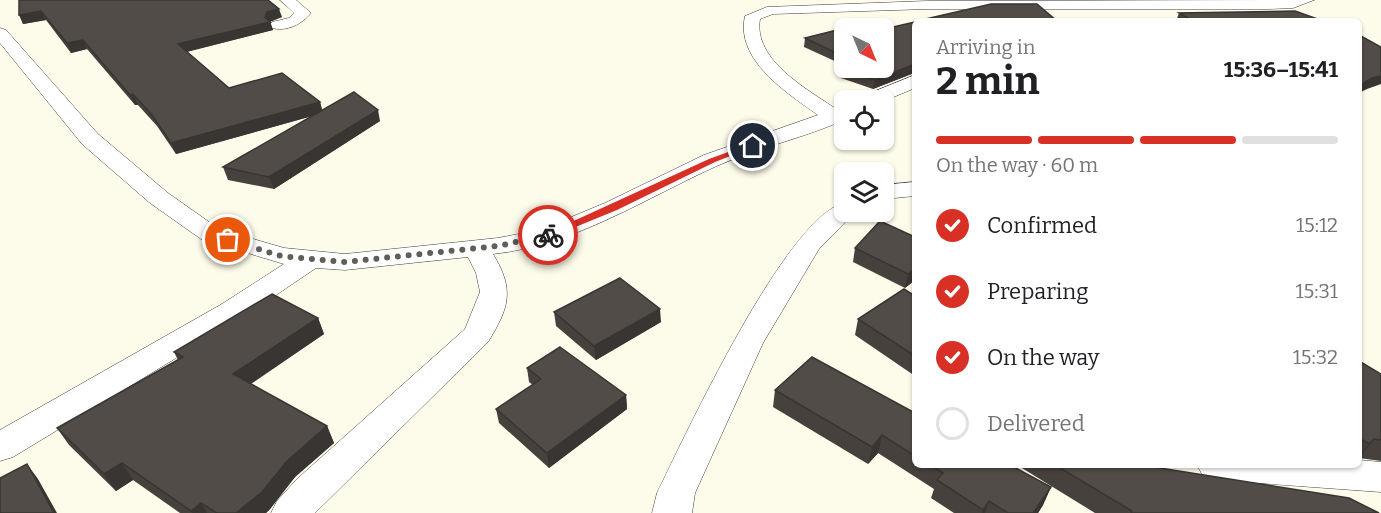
<!DOCTYPE html>
<html lang="en">
<head>
<meta charset="utf-8">
<style>
	:root { --surface:#fff; --page:#f2f2f2; --text:#202124; --muted:#757577; --line:#e0e0e0; --accent:#d93025 }
	body { margin:0; font-family:Bitter,serif; background:var(--page); color:var(--text); height:100vh; display:flex; flex-direction:column; font-size:22px; white-space:nowrap }
	* { box-sizing:border-box; margin:0 }
	p { font-size:20px; color:var(--muted) }
	.icon { flex:none; width:33px; height:33px; fill:none; stroke:currentColor; stroke-width:2; stroke-linecap:round; stroke-linejoin:round }
	.map { position:relative; flex:1; overflow:hidden }
	.panel { position:absolute; left:912px; top:18px; width:450px; height:450px; display:flex; flex-direction:column; background:var(--surface); border-radius:9px; box-shadow:0 2px 4px #0004 }
	.panel>* { flex:none }
	.needle { width:39px; rotate:137deg }
	.buttons { position:absolute; left:834px; top:18px; display:grid; gap:12px }
	.buttons a { display:grid; place-items:center; width:60px; height:60px; border-radius:9px; background:var(--surface); box-shadow:0 2px 4px #0004; font-size:30px }
	.pin { position:absolute; display:grid; place-items:center; width:51px; height:51px; color:#fff; margin:-26px; border:3px solid #fff; border-radius:50%; box-shadow:0 2px 6px #0007 }
	.courier { position:absolute; display:grid; place-items:center; width:60px; height:60px; margin:-30px; border:4px solid #d93025; border-radius:50%; background:#fff; color:#222; box-shadow:0 2px 8px #0007 }
	.overview em { font-style:normal; font-weight:700 }
	.overview div { display:flex; flex-direction:column-reverse }
	.overview { display:flex; align-items:center; justify-content:space-between; height:102px; padding:0 24px }
	h1 { font-size:39px; font-weight:700; line-height:45px }
	.bar { display:grid; grid-template-columns:repeat(4,1fr); gap:9px 6px; align-content:center; height:72px; padding:0 24px }
	.bar i { height:8px; border-radius:4px; background:var(--line) }
	.bar .selected { background:var(--accent) }
	.bar p { grid-column:span 4 }
	ol { padding:0 24px; list-style:none }
	li { display:flex; align-items:center; gap:18px; height:66px }
	li p { margin-inline-start:auto }
	li .icon { padding:6px; border-radius:50%; background:var(--accent); color:#fff; stroke-width:4 }
	li:last-child { color:var(--muted) }
	li i { width:33px; height:33px; border:3px solid var(--line); border-radius:50% }
	.map>svg:first-child { display:block }
	.lines { fill:none; stroke-linecap:round; stroke-linejoin:round }
	.street-casing { stroke:#3d3d3d; stroke-width:1 }
	.street { fill:#fff; fill-rule:evenodd }
	.wall { fill:#46413d }
	.shaded-wall { fill:#393532 }
	.building { fill:#514c47; stroke:#393532; stroke-width:1.5 }
	.route { fill:#d93025 }
	.done { stroke:#5f5e58; stroke-width:6; stroke-dasharray:0 10.8 }
</style>
</head>
<body>
<div class="map">
<svg width="1381" height="513" viewBox="0 0 1381 513">
	<rect width="100%" height="100%" fill="#fdfbe9"/>
	<g class="lines">
		<defs>
			<path id="street" d="M280,0H296L311,13C302,24 287,32 272,28L270,25L272,22L289,18L294,13Z
				M1314,0L1293,8L1268,9H927L773,14L760,19C753,60 807,89 836,109L844,107V120C804,138 760,147 719,165C645,198 576,245 493,254C515,290 509,308 488,342L315,513H271L277,501L297,479L465,329L480,292L476,273L468,257L345,270L316,268L242,318L13,457L0,461V430L222,304L284,264L201,239L150,203L82,144L0,43V28L6,30L98,134L168,193L219,229L284,248L345,254L498,238L540,230L605,203L704,155L818,115C787,93 735,60 745,16L767,7L927,1Z
				M915,75V88L884,101L860,100L863,96Z
				M915,182V196L884,199V185Z
				M844,203V212H855L819,249L763,343L695,493L692,513H652L657,493C685,436 786,217 844,203Z
				M1359,460L1381,462V492L1216,480L1203,476L1197,465H1359Z"/>
		</defs>
		<!-- street casing -->
		<use href="#street" class="street-casing"/>
		<!-- street -->
		<use href="#street" class="street"/>
	</g>
	<!-- wall -->
	<path class="wall" d="M19,0L282,17L270,21L273,30L187,52L229,88L320,102L322,110L380,121L274,189L228,180L223,167L312,116L176,154L157,126L138,105H135L87,49L71,53L46,20L23,24Z
		M1179,13L1323,21H1176Z
		M915,22V74L914,73L873,89L841,78V72L838,71L839,63L804,47L805,38L844,28V68H884Z
		M915,237V280L905,288L853,262L855,248Z
		M915,296V376L855,335L858,319Z
		M554,312L661,322L596,360L556,326Z
		M318,318L324,334L251,384L327,426L334,443L295,477L270,509L266,513H180L133,480L116,491L69,445L57,428L178,360L174,352Z
		M1359,361L1381,374V461L1359,458Z
		M527,368L626,395L627,409L549,468L499,423L496,409L533,385L529,382Z
		M775,390L915,413V465H1010L1051,487L1043,505L1038,513H954L931,498L934,489L878,453L868,464L773,407Z
		M1017,465H1141L1379,513H1095Z"/>
	<!-- shaded-wall -->
	<path class="shaded-wall" d="M279,9L282,17L270,22L273,30L181,53L178,44L267,12Z
		M41,11L46,20L23,24L19,15Z
		M83,40L87,49L71,53L67,43Z
		M915,64L914,73L873,89L875,80Z
		M1381,76V84L1367,89L1359,93V86L1372,78Z
		M133,94L138,105H135L130,95Z
		M320,102L323,113L176,154L171,143Z
		M378,110L380,121L274,189L269,177Z
		M915,269V280L905,288L908,274Z
		M660,309L661,322L596,360L594,346Z
		M318,318L324,334L241,390L233,374Z
		M626,395L627,409L549,468L547,453Z
		M327,426L334,443L295,477L270,509L266,513H236L287,461Z
		M882,435L878,453L868,464L872,447Z
		M1374,439L1359,458V456L1369,444Z
		M122,463L133,480L116,491L104,474Z
		M27,464L38,479L57,513H54Z
		M1051,487L1043,505L1038,513H1033Z
		M989,501L985,513H982L983,510Z
		M201,503L207,513H192L191,511Z"/>
	<!-- building -->
	<path class="building" d="M19,0H268L279,9L267,12L265,17L270,22L178,44L229,88L282,73L320,102L171,143L152,115L133,94L130,95L83,40L67,43L41,11L19,15Z
		M991,4H1037L1057,21H917Z
		M1295,11L1323,21H1193L1179,13Z
		M915,22V64L875,80L842,69L845,68H884V29Z
		M849,27L853,28H844V57L805,38Z
		M1359,35L1381,47V76L1372,78L1359,86Z
		M844,60V64L839,62Z
		M354,92L378,110L269,177L223,167Z
		M880,221L915,237V269L908,274L855,248Z
		M620,278L660,309L594,346L554,312Z
		M904,289L915,296V356L858,319Z
		M272,294L318,318L233,374L327,426L287,461L262,492L236,513H217L201,503L191,511L122,463L104,474L57,428L183,357L174,352Z
		M560,347L626,395L547,453L496,409L541,379L527,368Z
		M812,357L915,413V456L882,435L872,447L775,390Z
		M1359,361L1381,374V440L1374,439L1369,444L1359,438Z
		M27,464L54,513H0V478Z
		M930,465H1010L1051,487L1033,513H1008L989,501L983,510L937,480L943,473Z
		M1055,465H1141L1349,498L1379,513H1131L1132,511Z"/>
	<!-- route -->
	<path class="route" d="M750,144L756,146L715,162L617,210L551,237L543,235L709,159Z"/>
	<g class="lines">
		<!-- done -->
		<path class="done" d="M228,240L281,256L345,262L498,246L548,235"/>
	</g>
</svg>
<div class="buttons">
<a><svg class="needle" viewBox="-14 -14 28 28"><path d="M0-13l5 13h-10z" fill="#e53935"/><path d="M0 13l5-13h-10z" fill="#757577"/></svg></a>
<a><svg class="icon" aria-label="locate" viewBox="0 0 24 24"><circle cx="12" cy="12" r="6"/><path d="M12 2v4M12 18v4M2 12h4M18 12h4"/></svg></a>
<a><svg class="icon" aria-label="layers" viewBox="0 0 24 24"><path d="M12 4l9 5-9 5-9-5zM3 14l9 5 9-5"/></svg></a>
</div>
<div class="pin" style="left:228px;top:240px;background:#ea580c"><svg class="icon" aria-label="bag" viewBox="0 0 24 24"><path d="M5 8h14l-1 12H6zM9 8a3 3 0 0 1 6 0"/></svg></div>
<div class="pin" style="left:753px;top:146px;background:#1f2937"><svg class="icon" aria-label="home" viewBox="0 0 24 24"><path d="M3 11l9-7 9 7M6 9v11h12V9"/></svg></div>
<div class="courier" style="left:548px;top:235px"><svg class="icon" aria-label="bike" viewBox="0 0 24 24"><circle cx="6" cy="16" r="4"/><circle cx="18" cy="16" r="4"/><path d="M6 16l4-8h5l3 8M10 8l3 8H6M13 5h3"/></svg></div>
<section class="panel">
<div class="overview"><div><h1>2 min</h1><p>Arriving in</p></div><em>15:36–15:41</em></div>
<div class="bar"><i class="selected"></i><i class="selected"></i><i class="selected"></i><i></i><p>On the way · 60 m</p></div>
<ol>
<li><svg class="icon" aria-label="check" viewBox="0 0 24 24"><path d="M5 12l5 5 9-10"/></svg>Confirmed<p>15:12</p></li>
<li><svg class="icon" aria-label="check" viewBox="0 0 24 24"><path d="M5 12l5 5 9-10"/></svg>Preparing<p>15:31</p></li>
<li><svg class="icon" aria-label="check" viewBox="0 0 24 24"><path d="M5 12l5 5 9-10"/></svg>On the way<p>15:32</p></li>
<li><i></i>Delivered</li>
</ol>
</section>
</div>
</body>
</html>
